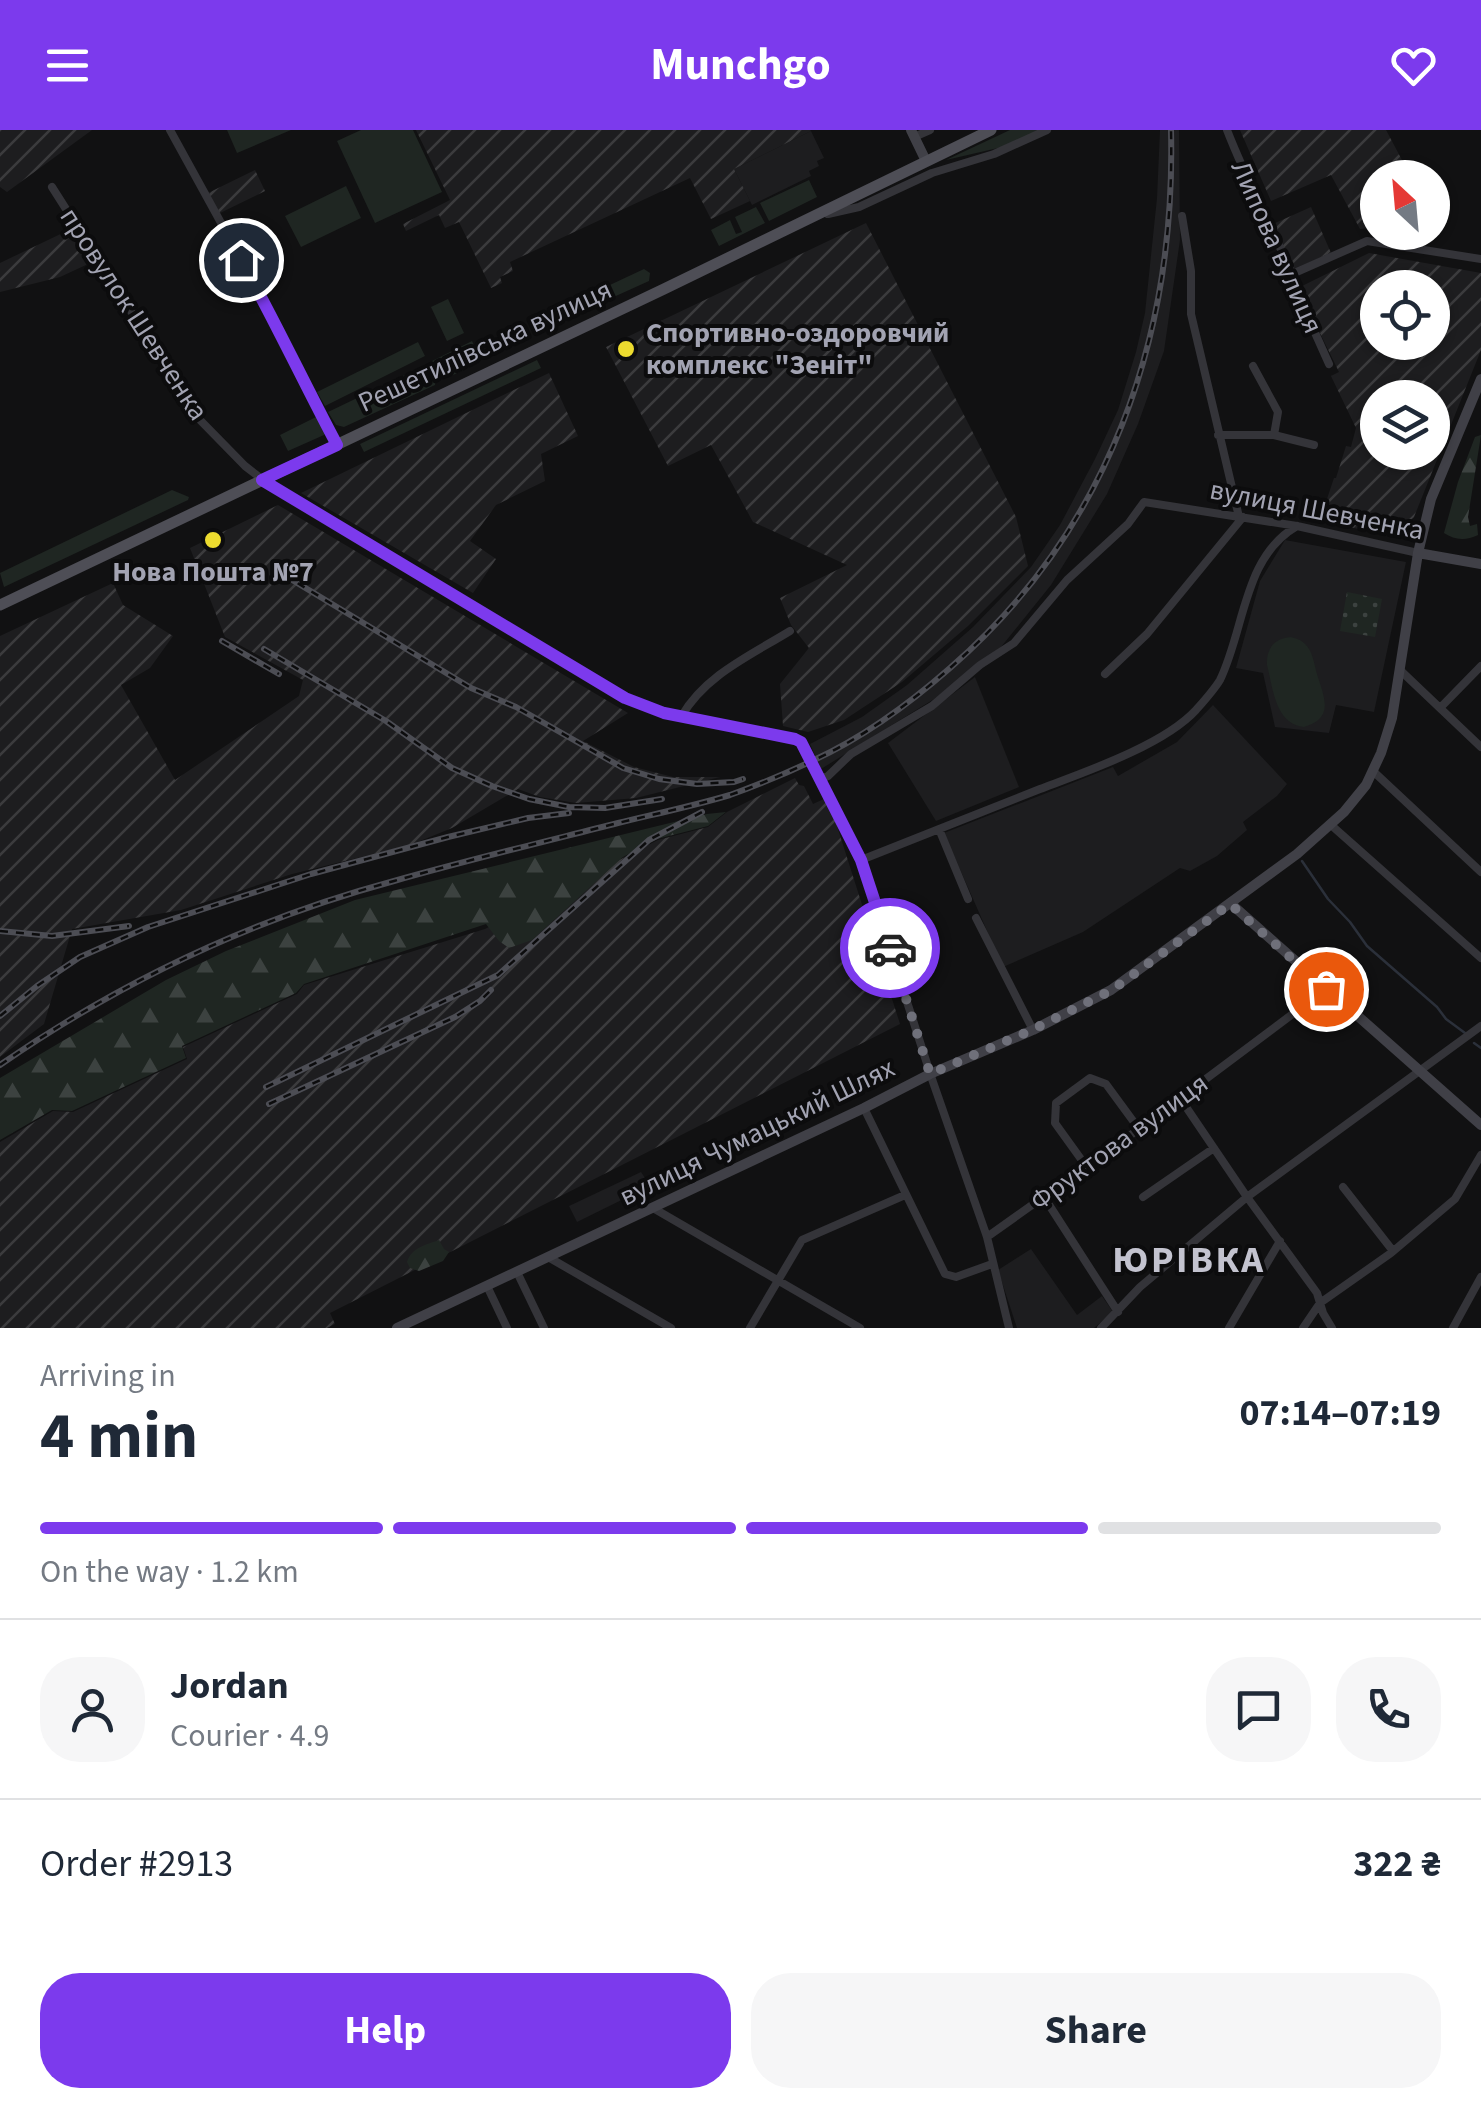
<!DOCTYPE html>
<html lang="en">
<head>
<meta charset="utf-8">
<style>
	:root { --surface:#fff; --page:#f6f6f7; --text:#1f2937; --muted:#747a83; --line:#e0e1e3; --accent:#7c3aed }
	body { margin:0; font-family:"Source Sans 3",sans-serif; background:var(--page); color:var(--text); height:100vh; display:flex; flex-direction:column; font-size:38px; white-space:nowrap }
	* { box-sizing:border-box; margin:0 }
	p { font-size:32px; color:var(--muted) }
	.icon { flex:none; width:55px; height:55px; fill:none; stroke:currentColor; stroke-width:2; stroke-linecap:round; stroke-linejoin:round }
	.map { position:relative; height:1198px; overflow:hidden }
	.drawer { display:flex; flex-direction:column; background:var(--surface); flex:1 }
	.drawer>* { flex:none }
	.needle { width:65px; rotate:334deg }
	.buttons { position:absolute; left:1360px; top:30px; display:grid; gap:20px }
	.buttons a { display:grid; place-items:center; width:90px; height:90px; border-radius:50%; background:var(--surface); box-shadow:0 2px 8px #0004; font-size:50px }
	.pin { position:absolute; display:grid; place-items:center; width:85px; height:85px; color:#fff; margin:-42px; border:5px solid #fff; border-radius:50%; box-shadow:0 2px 10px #0007 }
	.courier { position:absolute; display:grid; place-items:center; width:100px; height:100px; margin:-50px; border:8px solid #7c3aed; border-radius:50%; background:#fff; color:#222; box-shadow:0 2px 12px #0007 }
	.head em { font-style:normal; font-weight:700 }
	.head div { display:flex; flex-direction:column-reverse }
	.head { display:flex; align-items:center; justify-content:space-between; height:170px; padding:0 40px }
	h1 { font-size:65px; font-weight:700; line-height:75px }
	.bar { display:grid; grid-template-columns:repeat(4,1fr); gap:15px 10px; align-content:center; height:120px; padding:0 40px }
	.bar i { height:12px; border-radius:8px; background:var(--line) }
	.bar .active { background:var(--accent) }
	.bar p { grid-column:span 4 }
	.line { display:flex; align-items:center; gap:25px; padding:0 40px; border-top:2px solid var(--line) }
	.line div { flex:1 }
	.round { display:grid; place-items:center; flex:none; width:105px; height:105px; border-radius:40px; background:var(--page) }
	.button { display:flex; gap:20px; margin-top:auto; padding:20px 40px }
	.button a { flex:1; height:115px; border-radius:40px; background:var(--accent); color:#fff; font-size:40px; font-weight:700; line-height:115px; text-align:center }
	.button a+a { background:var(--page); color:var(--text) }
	header { display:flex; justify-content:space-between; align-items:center; height:130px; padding:0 40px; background:var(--accent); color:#fff; font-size:45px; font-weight:700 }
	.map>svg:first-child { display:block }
	.built { fill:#1d1d1f }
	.industrial { fill:url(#industrial-furrows); fill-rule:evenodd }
	.green { fill:#1f2622 }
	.forest { fill:url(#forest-firs) }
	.park { fill:url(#park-dots) }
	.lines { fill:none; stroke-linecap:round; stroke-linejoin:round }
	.stream { stroke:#2b303a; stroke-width:2.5 }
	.street { stroke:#343439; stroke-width:8 }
	.secondary { stroke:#404047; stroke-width:10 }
	.primary { stroke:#4e4e56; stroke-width:11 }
	.rail-casing { stroke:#4c4d54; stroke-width:6 }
	.rail { stroke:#0c0c0d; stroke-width:2.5; stroke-dasharray:8; stroke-linecap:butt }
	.done { stroke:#6f707a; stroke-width:10; stroke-dasharray:0 18 }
	.route { stroke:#7c3aed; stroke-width:12 }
	.poi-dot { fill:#ecdb2f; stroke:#0c0c0d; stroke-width:4 }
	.labels { text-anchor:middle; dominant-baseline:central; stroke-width:8; stroke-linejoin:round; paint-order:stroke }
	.street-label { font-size:28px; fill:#a2a3b2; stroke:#0c0c0d }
	.poi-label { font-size:28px; font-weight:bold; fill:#a2a3b2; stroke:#0c0c0d; text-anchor:start }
	.district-label { font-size:38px; font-weight:bold; letter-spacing:2.5px; fill:#c3c3cf; stroke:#0c0c0d }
</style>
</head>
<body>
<header><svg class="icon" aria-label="menu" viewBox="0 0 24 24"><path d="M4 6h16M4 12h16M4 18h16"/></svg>Munchgo<svg class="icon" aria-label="heart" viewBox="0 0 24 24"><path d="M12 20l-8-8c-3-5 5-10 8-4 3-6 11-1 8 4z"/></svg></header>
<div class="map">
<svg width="1481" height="1198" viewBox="0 0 1481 1198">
	<defs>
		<pattern id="industrial-furrows" width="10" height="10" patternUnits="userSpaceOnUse" patternTransform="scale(2.5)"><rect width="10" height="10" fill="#1d1d1f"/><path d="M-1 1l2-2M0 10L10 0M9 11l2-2" fill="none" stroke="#3b3b3d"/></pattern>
		<pattern id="forest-firs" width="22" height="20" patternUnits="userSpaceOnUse" patternTransform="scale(2.5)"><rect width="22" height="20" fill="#1f2622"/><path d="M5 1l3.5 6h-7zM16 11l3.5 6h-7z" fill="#3c4240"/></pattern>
		<pattern id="park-dots" width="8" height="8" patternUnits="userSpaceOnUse" patternTransform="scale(2.5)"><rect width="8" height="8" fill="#1f2622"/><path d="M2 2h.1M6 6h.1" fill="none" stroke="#3c4240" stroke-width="1.8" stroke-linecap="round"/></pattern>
	</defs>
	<rect width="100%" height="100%" fill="#111112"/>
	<!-- built -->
	<path class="built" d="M1160,0H1179L1180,110L1164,221L1138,294L1107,364L1051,455L1001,517L934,569L821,639L810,614L862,587L907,555L973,497L1031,437L1060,395L1095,329L1118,280L1136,222L1145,183L1157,68Z
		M811,1L824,28L817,31L819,36L809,41L811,46L752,75L734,39Z
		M1285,410L1406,432L1374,582L1336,575L1329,603L1275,597L1263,543L1236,538L1260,451Z
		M975,547L1019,657L936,691L888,613Z
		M1213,575L1287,654L1277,666L1243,692L1247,700L1217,726L1190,741L1180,738L1083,802L1003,837L944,703L1113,637L1118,646L1177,612Z
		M641,1042L645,1048L650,1046L654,1054L577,1092L569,1076Z
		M1031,1119L1077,1185L1102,1166L1113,1182L1094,1198H1017L998,1140Z"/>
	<!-- industrial -->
	<path class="industrial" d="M0,0H92L7,62L0,57Z
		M416,0H810L811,1L734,39L750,71L711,89L690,48L510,132L513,141L500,147L502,153L491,158L459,92L445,98L439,85L406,101L403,94L450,70Z
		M1240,0H1386L1411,47L1378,48L1377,97L1360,99L1331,45L1271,71Z
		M255,40L265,61L218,84L208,63Z
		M1311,77L1331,123L1293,139L1273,94Z
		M866,93L1016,387L1028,436L968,496L902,552L844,590L808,602L783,596L780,554L809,518L791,495L780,468L847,435L753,392L711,315L668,336L606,217Z
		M69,100L88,134L60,147L0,162V133Z
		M1369,123L1481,143V220L1414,387L1393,407L1320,390L1334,348H1336L1346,316L1351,317L1356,298L1331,246L1339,242L1298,158ZM1378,158H1432V212H1378ZM1378,268H1432V322H1378Z
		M549,243L578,306L541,324L545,351L496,375L470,411L496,429L473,463L301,363Z
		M278,375L628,583L583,611L634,637L673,647H720L636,668L576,673L540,667L518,659L452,698L410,715L292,744L181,780L72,799L44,894L0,927V506L113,453L123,475L173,506L150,538L121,555L175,650L299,566L303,550L225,507L190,418Z
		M795,648L799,655L804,656L813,674L824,669L836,693L900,894L330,1183L335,1194L327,1198H0V1012L53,981L73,982L187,929L183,917L297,864L304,855L485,799L658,710L708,697L727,682Z"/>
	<!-- green -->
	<path class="green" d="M227,0H291L237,23Z
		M361,0H413L442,62L375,93L337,11Z
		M1010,0H1042L1011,15L946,30Z
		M809,50L817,67L769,91L760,73Z
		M346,56L361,88L301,117L285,86Z
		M756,77L765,93L719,116L711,100L730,90L736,104L742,102L735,87Z
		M644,139L650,143L649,151L607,170L604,171L597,167V161Z
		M448,169L464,203L447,211L431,177Z
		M472,211L480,228L478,233L451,246L441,248L432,231Z
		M418,212L425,226L325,276L317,262Z
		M537,230L541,238L364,322L360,314Z
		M430,233L436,246L435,255L344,297L336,295L328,282Z
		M320,285L326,301L324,305L288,321L280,305Z
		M172,360L189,367L188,370L4,457L0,443Z
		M1291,507C1297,509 1300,509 1305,514C1313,521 1314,534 1317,544C1324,567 1335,588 1304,597C1275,594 1273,558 1267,535C1266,519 1274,508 1291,507Z"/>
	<!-- forest -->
	<path class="forest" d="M1481,305L1468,387L1470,396L1477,394L1478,405C1465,411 1455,410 1444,403L1458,352L1475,307Z
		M726,682L708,696L657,709L623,727L532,810L509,818L499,811L486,794L304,854L296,863L182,916L186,928L72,981L52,980L0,1010V948L166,850L226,821L355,770L707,684Z
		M439,1110L444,1119L449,1122L443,1131L419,1141L410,1138L407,1132C412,1117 426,1115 439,1110Z"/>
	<!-- park -->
	<path class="park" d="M1347,462L1382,469L1375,507L1340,501Z"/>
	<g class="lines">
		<!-- stream -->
		<path class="stream" d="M1302,731L1328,769L1350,792L1367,816L1437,877L1446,889L1465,903
			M1474,913L1481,918"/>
		<!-- street -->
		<path class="street" d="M170,0L281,202L298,242L337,315
			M1227,0C1246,49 1271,96 1292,144L1291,149L1329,234
			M914,7L930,0
			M52,57L200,290L245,336L263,350L625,568L664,583L795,609L804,615L861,730L933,952L987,1107
			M828,84L859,77L932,43L994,24L1047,0
			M1182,86L1191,141V184L1239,387
			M1292,144L1367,111L1481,129
			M1253,236L1278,282L1274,305
			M1218,305H1274L1314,315
			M1401,541L1481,617
			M1105,544L1147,504L1243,387
			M1440,578L1481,536
			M681,587C705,545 751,525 790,501
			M1374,642L1481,742
			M821,649L828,646L851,624L932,576L980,535L1014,513L1067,450L1128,394L1144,372L1297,396L1418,423
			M1331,695L1481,828
			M939,699L968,769
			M861,730C921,706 980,683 1040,659C1085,642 1164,615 1196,580C1204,571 1214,560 1220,550C1245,499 1243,427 1297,396
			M976,788L1033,900
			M1180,968L1247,1067L1317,1163L1323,1183L1332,1198
			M864,978L945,1144L956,1147L992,1134
			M1086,1036L1055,993L1056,973L1090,948L1106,954L1139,999
			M1343,1057L1393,1121
			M1044,1067L1118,1182
			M1143,1067L1214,1018
			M653,1078L860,1198
			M548,1127L671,1198
			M517,1142L544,1198
			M487,1156L507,1198
			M750,1198L802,1110L905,1065
			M1009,1198L987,1107L1139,999L1326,859
			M1101,1198L1140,1157L1247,1067L1481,896
			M1229,1198L1280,1111
			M1303,1198L1320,1173L1391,1123L1455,1069L1481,1025
			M1453,1198L1481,1147"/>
		<!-- secondary -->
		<path class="secondary" d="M911,0L926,31
			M1418,423L1481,434
			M1230,773L1481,995
			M397,1198L864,978L930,944L1033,900L1111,860L1297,724L1344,682L1366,655L1381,623L1392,588L1418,423L1431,369L1481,249"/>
		<!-- primary -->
		<path class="primary" d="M0,475L664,159L991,0"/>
		<defs>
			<path id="rail" d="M284,445L471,558L516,577L623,638L659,649L697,654L734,652L743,649
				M222,511L279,544
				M264,519L386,591L452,638L492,656L529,669L569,677L605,678L662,669
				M0,801L52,806L129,796
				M0,886L37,856L80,827L148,797L311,744L448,707L528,688L569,683
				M0,935C120,852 253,789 394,751C468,730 543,712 618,693C655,684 693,676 730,665C758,655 787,643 814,630C864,607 909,574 950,538C1109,400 1176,207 1171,0
				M266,957L498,845L649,710L702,682
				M269,974L455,887L480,871L491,860"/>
		</defs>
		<!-- rail casing -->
		<use href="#rail" class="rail-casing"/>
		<!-- rail -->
		<use href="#rail" class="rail"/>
	</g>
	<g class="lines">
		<!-- done -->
		<path class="done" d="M890,818L930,944L1032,900L1112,860L1230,774L1326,859"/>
		<!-- route -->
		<path class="route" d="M241,130C275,191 304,253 337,315L262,350L625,568L664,583L795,609L801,612L861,730L890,818"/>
	</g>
	<!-- markers -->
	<g class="poi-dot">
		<circle cx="626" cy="219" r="10"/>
		<circle cx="213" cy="410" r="10"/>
	</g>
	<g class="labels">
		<!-- street labels -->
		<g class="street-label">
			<text transform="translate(1277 117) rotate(66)">Липова вулиця</text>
			<text transform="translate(134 184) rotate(57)">провулок Шевченка</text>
			<text transform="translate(485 216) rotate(-25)">Решетилівська вулиця</text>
			<text transform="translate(1317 380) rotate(11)">вулиця Шевченка</text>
			<text transform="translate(757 1002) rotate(-26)">вулиця Чумацький Шлях</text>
			<text transform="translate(1119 1012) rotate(-36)">Фруктова вулиця</text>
		</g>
		<!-- poi labels -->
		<g class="poi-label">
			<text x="646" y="203">Спортивно-оздоровчий<tspan x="646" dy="32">комплекс "Зеніт"</tspan></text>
			<text x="213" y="442" text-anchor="middle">Нова Пошта №7</text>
		</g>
		<!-- district labels -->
		<g class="district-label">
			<text x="1189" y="1130">ЮРІВКА</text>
		</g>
	</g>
</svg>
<div class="buttons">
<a><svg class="needle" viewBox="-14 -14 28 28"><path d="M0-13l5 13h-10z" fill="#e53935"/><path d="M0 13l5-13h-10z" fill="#747a83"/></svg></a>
<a><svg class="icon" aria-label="locate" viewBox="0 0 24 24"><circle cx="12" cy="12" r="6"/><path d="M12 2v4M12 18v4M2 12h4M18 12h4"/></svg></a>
<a><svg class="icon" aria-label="layers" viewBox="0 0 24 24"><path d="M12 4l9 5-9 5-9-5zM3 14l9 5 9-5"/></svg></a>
</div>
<div class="pin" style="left:1326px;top:859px;background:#ea580c"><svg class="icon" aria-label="bag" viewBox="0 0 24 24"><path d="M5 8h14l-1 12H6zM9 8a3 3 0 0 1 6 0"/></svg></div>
<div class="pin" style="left:241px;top:130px;background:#1f2937"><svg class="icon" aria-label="home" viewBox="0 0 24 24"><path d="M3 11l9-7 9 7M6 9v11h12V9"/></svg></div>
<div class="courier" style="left:890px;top:818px"><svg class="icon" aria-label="car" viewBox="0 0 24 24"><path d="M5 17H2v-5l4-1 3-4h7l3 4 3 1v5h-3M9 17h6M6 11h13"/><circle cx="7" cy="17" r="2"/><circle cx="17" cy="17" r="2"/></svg></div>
</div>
<section class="drawer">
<div class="head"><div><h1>4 min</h1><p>Arriving in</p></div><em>07:14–07:19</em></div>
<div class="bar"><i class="active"></i><i class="active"></i><i class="active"></i><i></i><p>On the way · 1.2 km</p></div>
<div class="line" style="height:180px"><a class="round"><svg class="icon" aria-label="person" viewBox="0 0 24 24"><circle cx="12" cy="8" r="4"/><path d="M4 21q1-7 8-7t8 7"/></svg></a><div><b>Jordan</b><p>Courier · 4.9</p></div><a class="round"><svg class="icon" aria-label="chat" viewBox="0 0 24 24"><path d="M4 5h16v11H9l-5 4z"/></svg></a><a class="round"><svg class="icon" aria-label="phone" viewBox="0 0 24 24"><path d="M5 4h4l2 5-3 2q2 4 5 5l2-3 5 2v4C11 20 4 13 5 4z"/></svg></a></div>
<div class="line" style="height:130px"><div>Order #2913</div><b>322 ₴</b></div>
<div class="button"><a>Help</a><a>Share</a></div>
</section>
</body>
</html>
